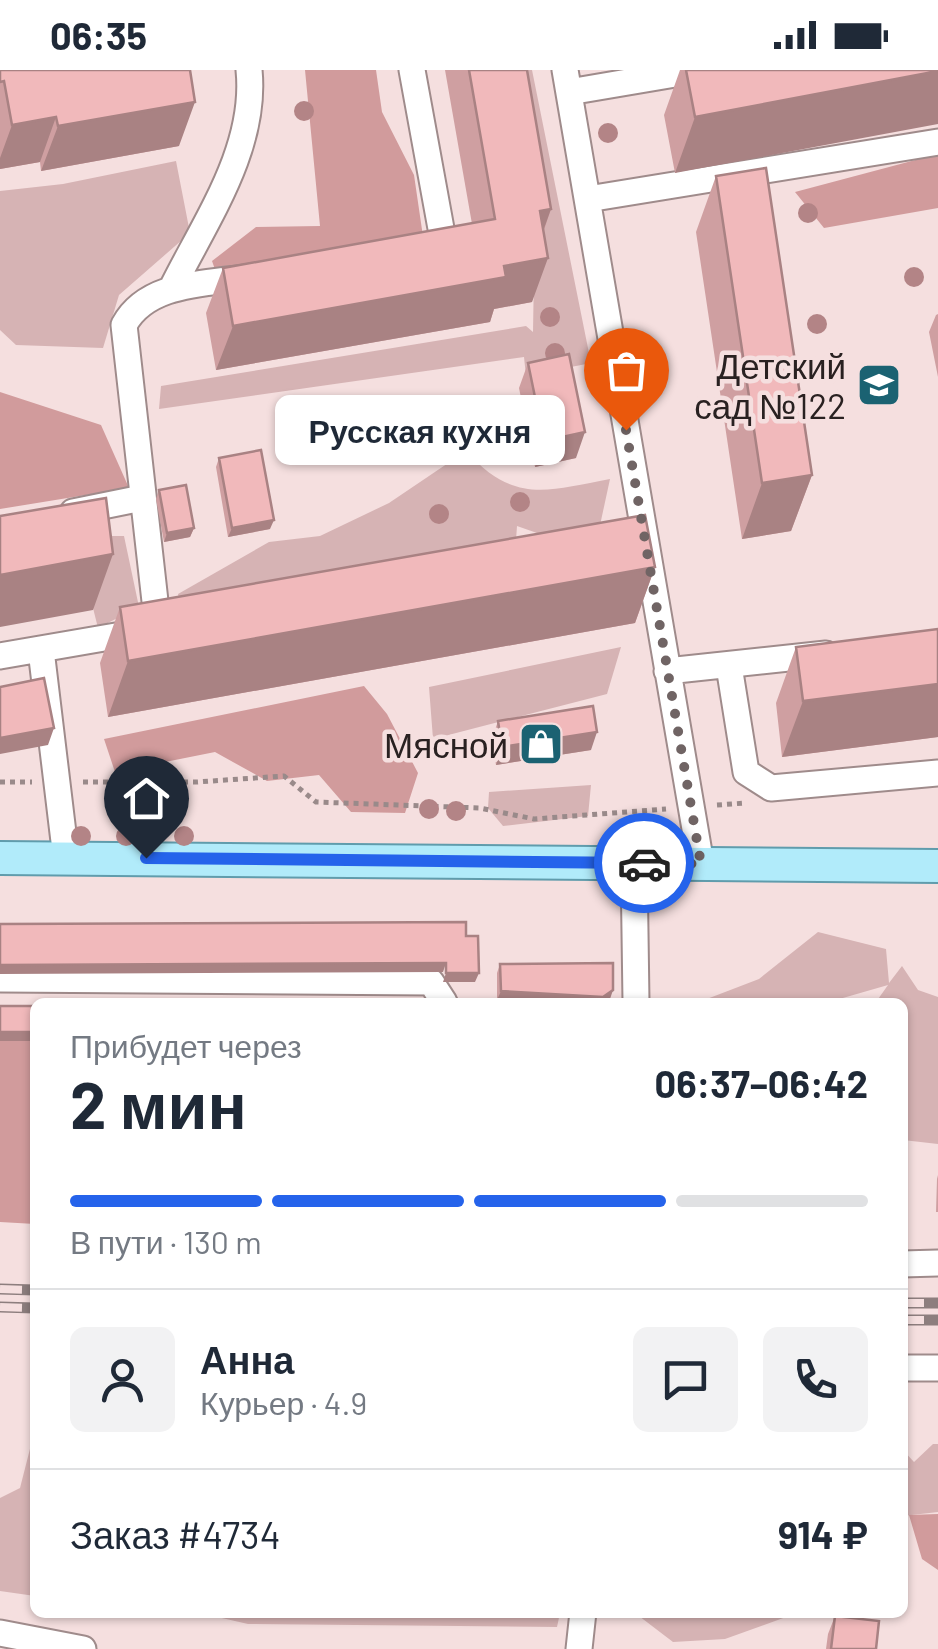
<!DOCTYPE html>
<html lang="ru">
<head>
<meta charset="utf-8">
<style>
	:root { --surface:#fff; --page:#f2f2f3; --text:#1f2937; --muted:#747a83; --line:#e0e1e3; --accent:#2563eb }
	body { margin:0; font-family:Barlow,sans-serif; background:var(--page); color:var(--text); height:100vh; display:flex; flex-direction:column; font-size:38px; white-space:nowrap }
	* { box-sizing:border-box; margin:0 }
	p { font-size:32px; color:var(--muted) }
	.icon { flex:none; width:55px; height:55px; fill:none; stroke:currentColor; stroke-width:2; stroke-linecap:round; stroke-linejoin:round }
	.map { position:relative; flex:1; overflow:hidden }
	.sheet { position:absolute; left:30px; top:928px; width:878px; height:620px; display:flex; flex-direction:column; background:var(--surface); border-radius:15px; box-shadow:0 2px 8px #0004 }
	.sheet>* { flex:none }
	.pin { position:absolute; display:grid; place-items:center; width:85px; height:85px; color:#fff; margin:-102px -42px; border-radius:50% 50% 50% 0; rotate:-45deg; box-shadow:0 0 10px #0007 }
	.pin .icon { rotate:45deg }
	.courier { position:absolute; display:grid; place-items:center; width:100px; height:100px; margin:-50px; border:8px solid #2563eb; border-radius:50%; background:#fff; color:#222; box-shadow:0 2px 12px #0007 }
	.bubble { position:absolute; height:70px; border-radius:15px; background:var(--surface); box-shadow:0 2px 8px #0004; font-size:32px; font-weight:700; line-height:70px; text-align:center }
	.overview em { font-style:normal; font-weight:700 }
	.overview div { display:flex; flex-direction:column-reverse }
	.overview { display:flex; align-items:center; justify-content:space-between; height:170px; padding:0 40px }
	h1 { font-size:65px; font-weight:700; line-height:75px }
	.bar { display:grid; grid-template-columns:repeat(4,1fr); gap:15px 10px; align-content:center; height:120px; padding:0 40px }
	.bar i { height:12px; border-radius:8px; background:var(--line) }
	.bar .active { background:var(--accent) }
	.bar p { grid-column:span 4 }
	.line { display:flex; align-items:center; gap:25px; padding:0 40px; border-top:2px solid var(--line) }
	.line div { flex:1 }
	.round { display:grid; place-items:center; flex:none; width:105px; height:105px; border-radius:15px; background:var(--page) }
	.status { display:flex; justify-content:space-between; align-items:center; height:70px; padding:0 50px; background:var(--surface); direction:ltr }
	.status svg { height:28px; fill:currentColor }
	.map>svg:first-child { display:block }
	.green { fill:#d6b3b4 }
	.forest { fill:#d19b9c }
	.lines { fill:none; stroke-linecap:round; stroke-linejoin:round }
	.minor-casing { stroke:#9f8b8b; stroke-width:29 }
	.major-casing { stroke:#609cac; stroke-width:36 }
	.path { stroke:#998a8a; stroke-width:5; stroke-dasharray:5 5; stroke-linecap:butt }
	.minor { stroke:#fff; stroke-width:25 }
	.major { stroke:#b1ebfa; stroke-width:32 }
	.rail-casing { stroke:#8d7e7e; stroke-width:11 }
	.rail { stroke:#f5dfdf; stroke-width:8; stroke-dasharray:22; stroke-linecap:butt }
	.tree { fill:#b38486 }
	.wall { fill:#cf9fa1 }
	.shaded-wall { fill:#a98283 }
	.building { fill:#f1b9bb; stroke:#a98283; stroke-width:2.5 }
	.done { stroke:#706464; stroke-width:10; stroke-dasharray:0 18 }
	.route { stroke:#2563eb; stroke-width:12 }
	.labels { text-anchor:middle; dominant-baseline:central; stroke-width:9; stroke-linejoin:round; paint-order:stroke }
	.poi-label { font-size:35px; fill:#292121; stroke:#f5dfdf; text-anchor:end }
</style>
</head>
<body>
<div class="status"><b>06:35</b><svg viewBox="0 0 49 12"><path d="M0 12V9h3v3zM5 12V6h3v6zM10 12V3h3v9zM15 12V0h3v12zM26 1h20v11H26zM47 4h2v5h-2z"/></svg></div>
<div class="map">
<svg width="938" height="1579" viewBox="0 0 938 1579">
	<rect width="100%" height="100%" fill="#f5dfdf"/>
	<!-- green -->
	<path class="green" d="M500,0H532L591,293L526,306L524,287L159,339L161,316L526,256L533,262L534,202Z
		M176,91L190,163L119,225L103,278L16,275L0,260V121L63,114Z
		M466,381C514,434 546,421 610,409L594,483L517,456L515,484L182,547L178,524L269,472L320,466L389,433Z
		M75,466H124L139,537L98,558Z
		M621,577L607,624L433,669L429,617Z
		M591,715L588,746L503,756L488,738L489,722Z
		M818,862L886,879L889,913L902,896L918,920L938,927V1074L903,1070L902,932H876L888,915L829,932H699L759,909Z
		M32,1371H35V1526L0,1521V1428L20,1418Z
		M933,1374H938V1442L903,1446V1380L914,1392Z
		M200,1543H560L557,1557L248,1554Z
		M635,1543H797L725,1569L673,1572Z"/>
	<!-- forest -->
	<path class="forest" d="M305,0H376L382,42L414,105L426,187L222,219L212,191L256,157L320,156Z
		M938,84V138L824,158L795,122Z
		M0,322L101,355L129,418L0,439Z
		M364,616L387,644L418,703L405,743L351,742L319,705L267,711L215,682L115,702L104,669Z
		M0,960L35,961V1154L0,1152Z
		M938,1444V1500L922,1489L909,1445Z"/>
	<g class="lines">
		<defs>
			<path id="minor" d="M412,0L444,175L427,178
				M565,0L701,794
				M569,22L699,0
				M588,129L938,72
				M171,220C205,151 257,79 249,0
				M73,442L142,428
				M158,558L124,255C147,212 207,214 250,207
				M41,580L66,788
				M0,586L139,562
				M729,596L746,702L771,718L938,703
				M667,601L826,584
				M634,793L636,932
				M0,909L431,912L444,932
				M902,1194L938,1193
				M902,1298H938
				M0,1563L83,1579
				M579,1579L583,1542"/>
			<path id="major" d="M0,788L938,796"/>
		</defs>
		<!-- minor casing -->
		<use href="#minor" class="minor-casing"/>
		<!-- major casing -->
		<use href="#major" class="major-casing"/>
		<!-- path -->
		<path class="path" d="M0,712H32
			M83,712H197L284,706L316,732L480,738L534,749L666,739
			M717,735L746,733"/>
		<!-- minor -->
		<use href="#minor" class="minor"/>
		<!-- major -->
		<use href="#major" class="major"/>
		<defs>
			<path id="rail" d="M0,1219L35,1220
				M902,1233H938
				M0,1237L35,1238
				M902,1250H938"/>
		</defs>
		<!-- rail casing -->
		<use href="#rail" class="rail-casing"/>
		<!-- rail -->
		<use href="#rail" class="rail"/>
	</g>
	<!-- trees -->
	<g class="tree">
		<circle cx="304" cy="41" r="10"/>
		<circle cx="608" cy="63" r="10"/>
		<circle cx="808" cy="143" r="10"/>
		<circle cx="914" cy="207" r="10"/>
		<circle cx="550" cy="247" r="10"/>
		<circle cx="817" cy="254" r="10"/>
		<circle cx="555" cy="283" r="10"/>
		<circle cx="459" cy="336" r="10"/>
		<circle cx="520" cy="432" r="10"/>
		<circle cx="439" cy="444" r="10"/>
		<circle cx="429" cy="739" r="10"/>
		<circle cx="456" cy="741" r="10"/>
		<circle cx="81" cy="766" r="10"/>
		<circle cx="126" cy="766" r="10"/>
		<circle cx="184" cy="766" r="10"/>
	</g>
	<!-- wall -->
	<path class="wall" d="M0,0L179,76L41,101L40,92L0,99Z
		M445,0H527L551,139L544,160L532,232L494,239L490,252L216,300L206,243L223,198L472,154Z
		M680,0H938L675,103L664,45Z
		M716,106L812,405L791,461L742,469L696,162Z
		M938,244V307L929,262L936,245Z
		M528,293L576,388L535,397L519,318Z
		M219,388L270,459L228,467L216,397Z
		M159,420L194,458L190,467L164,472L156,429Z
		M655,497L635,553L108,647L100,593L120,537Z
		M938,559V667L782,687L776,633L796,577Z
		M498,651L591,680L496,695L492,669Z
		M500,894L610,929L497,930V903Z
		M938,1105V1142H936L937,1109Z
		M835,1546L876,1579H826L828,1564Z"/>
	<!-- shaded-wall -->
	<path class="shaded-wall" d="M938,1V54L675,103L695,47Z
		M195,32L179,76L41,101L58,56Z
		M56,47L40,92L0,99V88L12,55Z
		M551,139L535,184L540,141Z
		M548,188L532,232L494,239L490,252L216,300L233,256L504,196Z
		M585,362L576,388L535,397L544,371Z
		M812,405L791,461L742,469L762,413Z
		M274,450L270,459L228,467L232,458Z
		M194,458L190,467L164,472L167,463Z
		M113,484L93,540L0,557V505Z
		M655,497L635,553L108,647L128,591Z
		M938,614V667L782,687L803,631Z
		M54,658L48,675L0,684V668Z
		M597,662L591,680L496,695L502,677Z
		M446,893L443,902L0,904V895Z
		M446,903H479L475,912H443Z
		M613,920L610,929L605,932H542L497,930L501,921Z
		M0,962H35V971H0Z"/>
	<!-- building -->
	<path class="building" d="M0,0H190L195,32L58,56L56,47L12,55L4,11L0,12Z
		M469,0H527L551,139L540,141L548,188L504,196L506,207L233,256L223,198L495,149Z
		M686,0H938V1L695,47Z
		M766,98L812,405L762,413L716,106Z
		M569,284L585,362L544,371L528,293Z
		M261,380L274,450L232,458L219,388Z
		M186,415L194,458L167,463L159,420Z
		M106,428L113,484L0,505V446Z
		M645,445L655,497L128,591L120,537Z
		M938,559V614L803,631L796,577Z
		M44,608L54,658L0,668V617Z
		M593,636L597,662L502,677L498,651Z
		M466,852V866H478L479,903H446V893L0,895V854Z
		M613,893V920L603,927L501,921L500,894Z
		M0,936H35V962H0Z
		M835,1546L879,1551L876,1579H831Z"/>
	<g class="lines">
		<!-- done -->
		<path class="done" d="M626,360L701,794L644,793"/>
		<!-- route -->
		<path class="route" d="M146,788L644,793"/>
	</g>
	<!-- icons -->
	<defs>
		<symbol id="school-square" viewBox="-11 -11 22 22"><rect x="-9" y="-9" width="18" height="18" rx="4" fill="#1b6272" stroke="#f5dfdf"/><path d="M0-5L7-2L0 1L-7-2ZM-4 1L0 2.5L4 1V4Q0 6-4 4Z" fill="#fff"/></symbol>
		<symbol id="shop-square" viewBox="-11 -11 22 22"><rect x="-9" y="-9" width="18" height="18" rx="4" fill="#1b6272" stroke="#f5dfdf"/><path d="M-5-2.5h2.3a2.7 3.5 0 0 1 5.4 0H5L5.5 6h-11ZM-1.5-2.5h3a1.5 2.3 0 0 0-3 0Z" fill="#fff"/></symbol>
	</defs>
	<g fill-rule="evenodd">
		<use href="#school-square" x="854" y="290" width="50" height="50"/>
		<use href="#shop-square" x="516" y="649" width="50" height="50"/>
	</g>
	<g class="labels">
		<!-- poi labels -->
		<g class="poi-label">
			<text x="846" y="295">Детский<tspan x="846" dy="40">сад №122</tspan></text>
			<text x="508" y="674">Мясной</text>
		</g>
	</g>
</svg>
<div class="pin" style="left:626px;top:360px;background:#ea580c"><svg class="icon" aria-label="bag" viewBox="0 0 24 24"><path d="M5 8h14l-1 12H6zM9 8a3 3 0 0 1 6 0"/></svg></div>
<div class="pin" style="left:146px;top:788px;background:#1f2937"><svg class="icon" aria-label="home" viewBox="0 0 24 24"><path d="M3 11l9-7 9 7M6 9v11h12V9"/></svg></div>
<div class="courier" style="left:644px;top:793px"><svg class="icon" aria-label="car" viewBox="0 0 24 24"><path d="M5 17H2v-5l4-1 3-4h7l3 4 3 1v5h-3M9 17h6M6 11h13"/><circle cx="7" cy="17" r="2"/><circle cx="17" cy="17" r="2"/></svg></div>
<div class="bubble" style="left:275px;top:325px;width:290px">Русская кухня</div>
<section class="sheet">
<div class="overview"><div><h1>2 мин</h1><p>Прибудет через</p></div><em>06:37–06:42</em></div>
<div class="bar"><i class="active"></i><i class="active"></i><i class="active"></i><i></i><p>В пути · 130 m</p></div>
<div class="line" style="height:180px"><a class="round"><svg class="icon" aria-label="person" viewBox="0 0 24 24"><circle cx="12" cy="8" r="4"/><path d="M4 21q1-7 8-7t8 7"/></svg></a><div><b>Анна</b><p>Курьер · 4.9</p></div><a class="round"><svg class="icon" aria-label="chat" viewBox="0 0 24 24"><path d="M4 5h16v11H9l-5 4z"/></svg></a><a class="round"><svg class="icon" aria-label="phone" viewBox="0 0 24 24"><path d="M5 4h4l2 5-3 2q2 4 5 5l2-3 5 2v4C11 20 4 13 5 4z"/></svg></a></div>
<div class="line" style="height:130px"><div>Заказ #4734</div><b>914 ₽</b></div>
</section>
</div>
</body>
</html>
